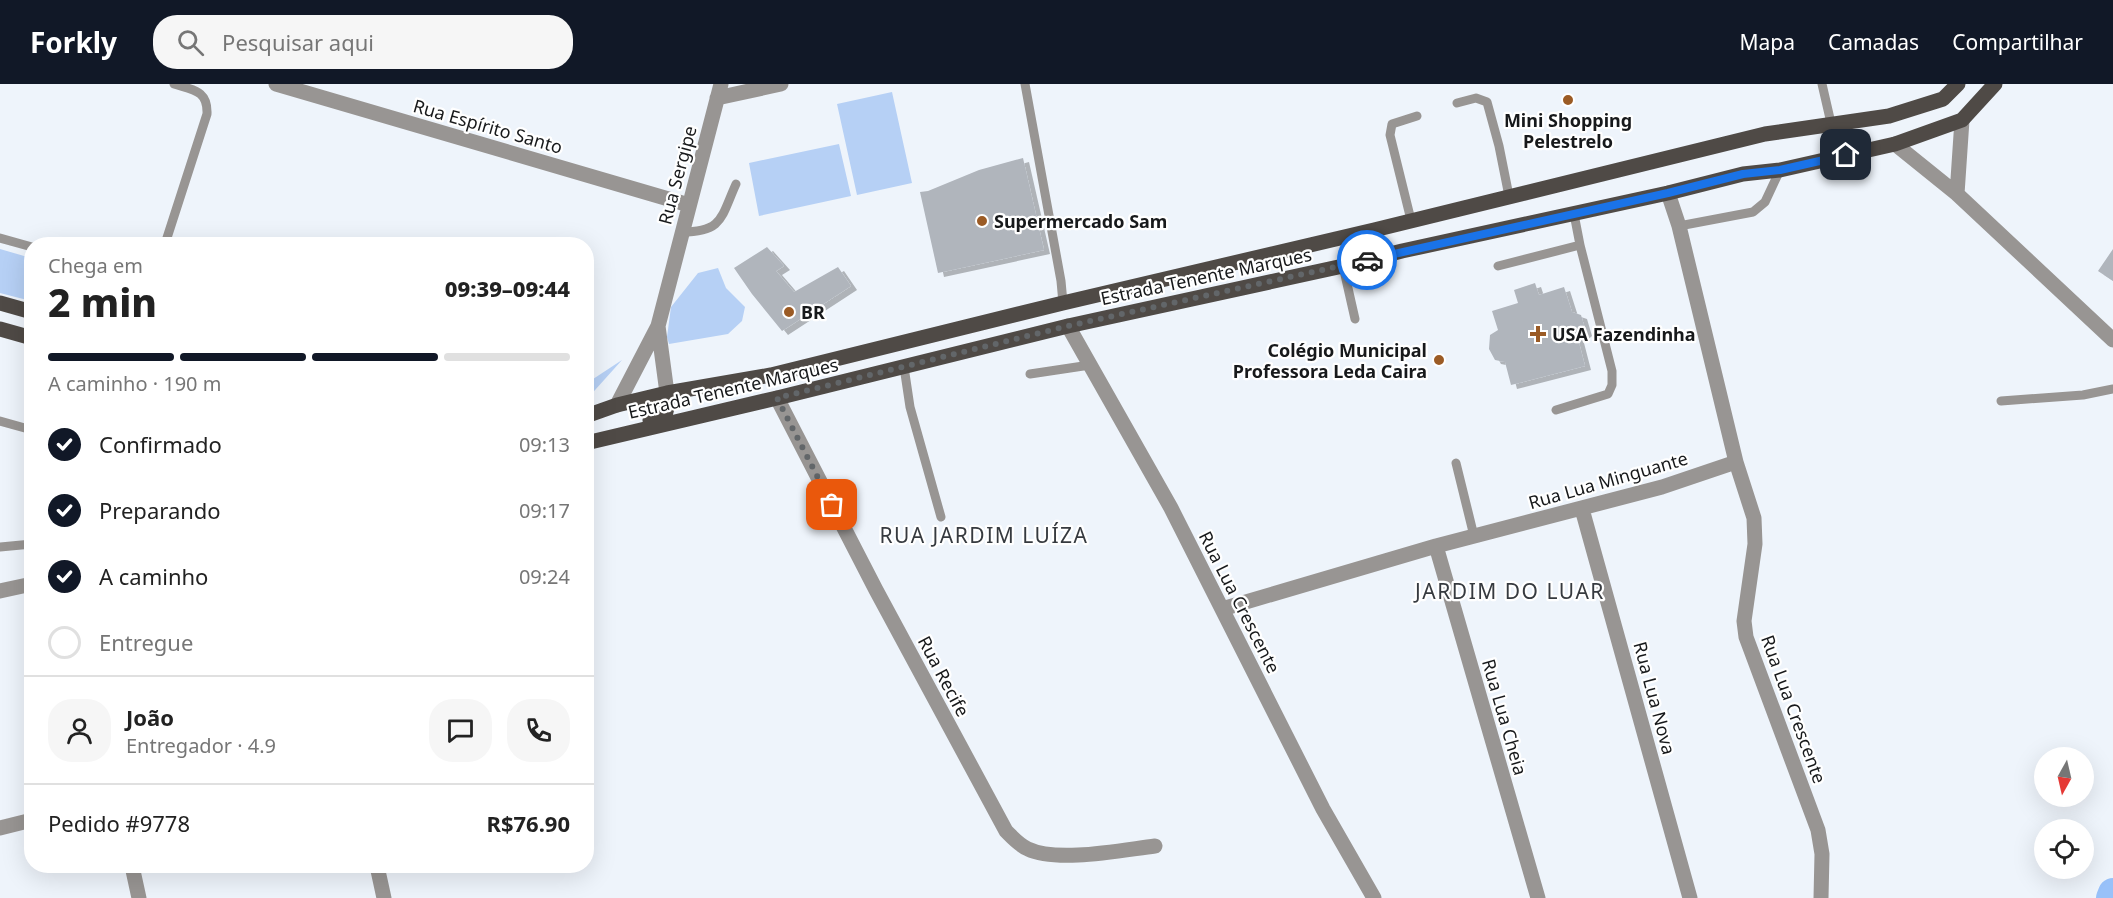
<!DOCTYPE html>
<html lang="pt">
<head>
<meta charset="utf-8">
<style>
	:root { --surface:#fff; --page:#f6f6f6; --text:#222; --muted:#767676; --line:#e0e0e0; --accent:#111827 }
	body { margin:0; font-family:"Noto Sans",sans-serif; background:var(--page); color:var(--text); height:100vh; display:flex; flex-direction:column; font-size:22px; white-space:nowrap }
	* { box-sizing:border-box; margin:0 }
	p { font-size:20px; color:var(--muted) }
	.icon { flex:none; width:33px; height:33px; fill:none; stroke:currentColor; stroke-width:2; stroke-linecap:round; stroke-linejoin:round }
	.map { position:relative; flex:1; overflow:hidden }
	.details { position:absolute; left:24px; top:153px; width:570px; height:636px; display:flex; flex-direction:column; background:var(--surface); border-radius:24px; box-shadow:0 6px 24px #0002 }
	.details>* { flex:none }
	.needle { width:39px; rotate:188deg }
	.controls { position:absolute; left:2034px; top:663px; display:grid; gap:12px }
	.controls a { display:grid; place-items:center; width:60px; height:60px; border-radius:50%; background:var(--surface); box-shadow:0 6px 24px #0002; font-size:30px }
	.pin { position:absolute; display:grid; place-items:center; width:51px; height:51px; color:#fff; margin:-26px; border-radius:12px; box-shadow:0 3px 9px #0006 }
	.courier { position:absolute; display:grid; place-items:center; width:60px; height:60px; margin:-30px; border:4px solid #1a73e8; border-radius:50%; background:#fff; color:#222; box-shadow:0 2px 8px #0007 }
	.head em { font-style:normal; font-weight:800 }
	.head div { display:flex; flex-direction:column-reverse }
	.head { display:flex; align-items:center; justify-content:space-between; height:102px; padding:0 24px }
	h1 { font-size:39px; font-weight:800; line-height:45px }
	.bar { display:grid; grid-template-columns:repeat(4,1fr); gap:9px 6px; align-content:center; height:72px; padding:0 24px }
	.bar i { height:8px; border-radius:4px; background:var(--line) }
	.bar .on { background:var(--accent) }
	.bar p { grid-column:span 4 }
	.line { display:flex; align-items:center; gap:15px; padding:0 24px; border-top:2px solid var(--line) }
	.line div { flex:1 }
	.round { display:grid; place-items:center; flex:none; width:63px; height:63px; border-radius:24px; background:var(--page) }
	ol { padding:0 24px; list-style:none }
	li { display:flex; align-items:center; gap:18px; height:66px }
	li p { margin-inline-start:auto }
	li .icon { padding:6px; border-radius:50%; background:var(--accent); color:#fff; stroke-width:4 }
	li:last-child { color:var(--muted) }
	li i { width:33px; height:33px; border:3px solid var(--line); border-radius:50% }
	header { display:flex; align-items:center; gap:36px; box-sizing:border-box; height:84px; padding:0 30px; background:var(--accent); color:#fff }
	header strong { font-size:28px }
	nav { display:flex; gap:33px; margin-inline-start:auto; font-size:21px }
	.search { width:420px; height:54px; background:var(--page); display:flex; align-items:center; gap:15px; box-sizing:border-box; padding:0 21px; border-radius:24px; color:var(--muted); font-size:22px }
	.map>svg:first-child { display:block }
	.green { fill:#b6d0f5 }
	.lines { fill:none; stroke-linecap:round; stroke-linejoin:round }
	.river { stroke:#98c1f9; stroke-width:30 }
	.building { fill:#b0b5bc; filter:url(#shadow) }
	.service { stroke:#989593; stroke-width:9 }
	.minor { stroke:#989593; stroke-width:15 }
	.tertiary { stroke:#989593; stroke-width:15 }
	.primary { stroke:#4f4a46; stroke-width:15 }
	.done { stroke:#626669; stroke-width:6; stroke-dasharray:0 10.8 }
	.route { stroke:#1a73e8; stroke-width:8 }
	.poi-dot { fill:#9b5b25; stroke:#fff; stroke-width:2 }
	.labels { text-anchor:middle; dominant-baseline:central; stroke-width:4.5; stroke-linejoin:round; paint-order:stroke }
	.poi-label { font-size:18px; font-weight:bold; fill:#17191b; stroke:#fff; text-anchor:start }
	.street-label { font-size:18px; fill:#17191b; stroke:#fff }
	.quarter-label { font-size:21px; letter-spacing:1.5px; fill:#363a3f; stroke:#fff }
</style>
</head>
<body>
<header>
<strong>Forkly</strong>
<div class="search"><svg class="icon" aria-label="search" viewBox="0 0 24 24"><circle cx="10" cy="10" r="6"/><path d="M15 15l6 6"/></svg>Pesquisar aqui</div>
<nav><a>Mapa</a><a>Camadas</a><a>Compartilhar</a></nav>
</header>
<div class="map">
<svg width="2113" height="814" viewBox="0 0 2113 814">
	<defs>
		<filter id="shadow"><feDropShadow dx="6" dy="4" stdDeviation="0" flood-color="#0004"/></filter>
	</defs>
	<rect width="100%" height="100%" fill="#eef4fb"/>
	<!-- green -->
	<path class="green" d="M892,8L912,99L857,111L837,20Z
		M839,60L851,112L759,132L749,79Z
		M0,165L31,174V217L0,209Z
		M718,184L726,204L745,223L742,237L728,250L669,260L667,253L671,223L698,189Z
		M622,276L587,315V299Z"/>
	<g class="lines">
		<!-- river -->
		<path class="river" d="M2111,814L2113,809"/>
	</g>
	<!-- building -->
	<path class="building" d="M1023,74L1044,166L938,189L920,108L928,107L979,86Z
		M767,163L784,182L776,187L794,208L838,183L851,202L782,247L752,210L734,184Z
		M2113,165V197L2098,187Z
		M1535,199L1539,211L1564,203L1572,228L1581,231L1586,248L1578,255L1585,282L1511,301L1505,278L1495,276L1489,265L1490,251L1498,246L1492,227L1518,219L1514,206Z"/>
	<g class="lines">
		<!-- service -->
		<path class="service" d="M1025,0L1061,197L1063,219
			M1822,0L1831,39
			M1457,19L1476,14L1487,18L1499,62L1509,112
			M1411,136L1390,51L1392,40L1417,32
			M1679,142L1753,128L1765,118L1780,86
			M682,148C723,148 721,133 736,100
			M0,154L32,163
			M165,160L207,30C208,6 193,6 174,0
			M1343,182L1355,235
			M1498,182L1580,161
			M904,283L910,323L941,433
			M1030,290L1090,281
			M2001,317L2083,311L2113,305
			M1556,326L1608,310L1612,301V287L1580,161L1574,130
			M0,337L32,346
			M1456,379L1474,452
			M0,463L32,460"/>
		<!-- minor -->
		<path class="minor" d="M276,0L689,121
			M717,14L781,0
			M1668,109L1679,142L1736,378L1754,434L1755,460L1744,537L1746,553L1818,746L1822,770L1821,814
			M658,242L667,309
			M1068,242L1171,424L1323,725L1374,814
			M777,314L876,506L1006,747C1013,754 1019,761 1028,765C1057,779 1122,766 1155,762
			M617,321L658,242L721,0
			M1582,425L1690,814
			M1436,462L1538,814
			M0,507L32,500
			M1222,525L1436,462L1662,403L1736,378
			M0,744L32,736
			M132,782L139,814
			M377,782L384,814"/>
		<!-- tertiary -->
		<path class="tertiary" d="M1895,60L1957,110L2113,256
			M1957,110L1962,36"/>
		<!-- primary -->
		<path class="primary" d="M0,219L32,228
			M0,245L32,254
			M586,332L617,321L667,309L771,291L1063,219L1374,146L1765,50L1889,32L1943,15L1958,0
			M650,336C671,332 666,328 667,309
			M586,359L777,314L1068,242L1343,182L1402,167L1668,109L1743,90L1780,86L1895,60L1962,36L1995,0"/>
	</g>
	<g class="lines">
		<!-- done -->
		<path class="done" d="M832,421L777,314L1068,242L1367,176"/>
		<!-- route -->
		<path class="route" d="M1367,176L1668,109L1743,90L1780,86L1846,71"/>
	</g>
	<!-- markers -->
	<g class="poi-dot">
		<circle cx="1568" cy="16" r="6"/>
		<circle cx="982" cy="137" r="6"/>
		<circle cx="789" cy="228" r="6"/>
		<path d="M1535 241h6v6h6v6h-6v6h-6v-6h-6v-6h6z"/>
		<circle cx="1439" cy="276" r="6"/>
	</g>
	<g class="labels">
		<!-- poi labels -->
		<g class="poi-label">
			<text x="1568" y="36" text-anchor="middle">Mini Shopping<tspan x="1568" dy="21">Pelestrelo</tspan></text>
			<text x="994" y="137">Supermercado Sam</text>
			<text x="801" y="228">BR</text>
			<text x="1552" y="250">USA Fazendinha</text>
			<text x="1427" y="266" text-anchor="end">Colégio Municipal<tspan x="1427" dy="21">Professora Leda Caira</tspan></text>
		</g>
		<!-- street labels -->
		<g class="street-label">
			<text transform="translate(488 42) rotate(16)">Rua Espírito Santo</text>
			<text transform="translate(677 91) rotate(-75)">Rua Sergipe</text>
			<text transform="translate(1206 192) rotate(-12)">Estrada Tenente Marques</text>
			<text transform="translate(733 304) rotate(-13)">Estrada Tenente Marques</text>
			<text transform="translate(1608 396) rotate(-16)">Rua Lua Minguante</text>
			<text transform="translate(1240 518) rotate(63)">Rua Lua Crescente</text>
			<text transform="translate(944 592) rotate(62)">Rua Recife</text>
			<text transform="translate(1655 614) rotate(75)">Rua Lua Nova</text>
			<text transform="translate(1794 625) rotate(70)">Rua Lua Crescente</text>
			<text transform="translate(1505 633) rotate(74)">Rua Lua Cheia</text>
		</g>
		<!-- quarter labels -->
		<g class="quarter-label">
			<text x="984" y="451">RUA JARDIM LUÍZA</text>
			<text x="1510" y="507">JARDIM DO LUAR</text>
		</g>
	</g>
</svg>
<div class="controls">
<a><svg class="needle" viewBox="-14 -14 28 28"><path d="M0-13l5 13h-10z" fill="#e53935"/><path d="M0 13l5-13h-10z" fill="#767676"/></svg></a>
<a><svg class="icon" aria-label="locate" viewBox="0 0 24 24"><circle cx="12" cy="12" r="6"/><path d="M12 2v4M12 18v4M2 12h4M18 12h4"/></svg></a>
</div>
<div class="pin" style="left:832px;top:421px;background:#ea580c"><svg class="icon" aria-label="bag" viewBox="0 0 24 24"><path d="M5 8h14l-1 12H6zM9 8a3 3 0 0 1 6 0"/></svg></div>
<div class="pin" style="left:1846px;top:71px;background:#1f2937"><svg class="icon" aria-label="home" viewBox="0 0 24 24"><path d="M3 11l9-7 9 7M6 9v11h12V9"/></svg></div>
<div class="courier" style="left:1367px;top:176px"><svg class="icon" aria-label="car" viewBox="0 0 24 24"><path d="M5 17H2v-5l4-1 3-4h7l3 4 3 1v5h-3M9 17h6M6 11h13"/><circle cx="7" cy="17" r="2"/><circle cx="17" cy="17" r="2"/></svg></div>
<section class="details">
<div class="head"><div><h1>2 min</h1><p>Chega em</p></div><em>09:39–09:44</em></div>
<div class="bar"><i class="on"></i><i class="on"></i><i class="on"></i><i></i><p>A caminho · 190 m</p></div>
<ol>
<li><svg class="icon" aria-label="check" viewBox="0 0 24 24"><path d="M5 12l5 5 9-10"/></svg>Confirmado<p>09:13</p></li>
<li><svg class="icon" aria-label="check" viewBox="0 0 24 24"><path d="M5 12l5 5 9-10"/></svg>Preparando<p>09:17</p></li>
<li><svg class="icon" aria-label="check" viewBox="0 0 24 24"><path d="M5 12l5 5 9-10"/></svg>A caminho<p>09:24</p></li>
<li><i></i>Entregue</li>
</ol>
<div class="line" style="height:108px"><a class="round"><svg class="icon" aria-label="person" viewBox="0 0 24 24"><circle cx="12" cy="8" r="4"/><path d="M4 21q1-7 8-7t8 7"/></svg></a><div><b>João</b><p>Entregador · 4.9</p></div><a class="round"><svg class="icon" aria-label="chat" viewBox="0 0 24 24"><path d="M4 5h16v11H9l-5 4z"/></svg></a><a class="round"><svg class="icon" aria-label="phone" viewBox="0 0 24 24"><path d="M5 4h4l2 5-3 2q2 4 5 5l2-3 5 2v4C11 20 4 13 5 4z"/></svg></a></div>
<div class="line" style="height:78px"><div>Pedido #9778</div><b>R$76.90</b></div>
</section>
</div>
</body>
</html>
